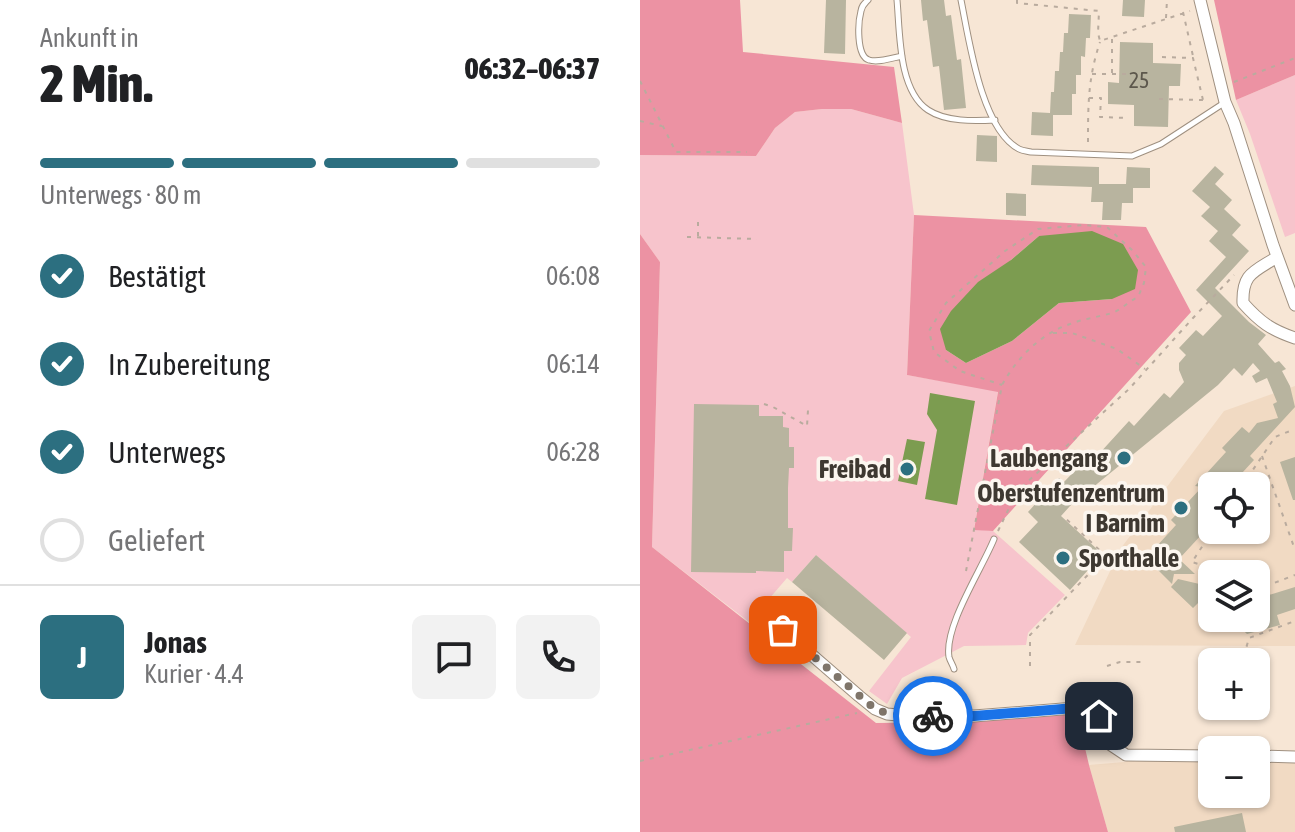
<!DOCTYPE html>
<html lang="de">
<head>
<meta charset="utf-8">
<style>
	:root { --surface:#fff; --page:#f2f2f2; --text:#202124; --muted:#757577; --line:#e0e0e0; --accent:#2c6f80 }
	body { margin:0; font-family:"Asap Condensed",sans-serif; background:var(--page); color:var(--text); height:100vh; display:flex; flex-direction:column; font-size:30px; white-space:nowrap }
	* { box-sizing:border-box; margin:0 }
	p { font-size:26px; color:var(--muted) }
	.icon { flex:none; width:44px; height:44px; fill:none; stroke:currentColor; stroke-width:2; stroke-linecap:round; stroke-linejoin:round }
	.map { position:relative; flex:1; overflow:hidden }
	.drawer { display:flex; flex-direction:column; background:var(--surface); width:640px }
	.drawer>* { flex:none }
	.buttons { position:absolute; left:558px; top:472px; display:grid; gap:16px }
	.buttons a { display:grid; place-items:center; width:72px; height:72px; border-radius:12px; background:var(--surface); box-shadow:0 2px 6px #0004; font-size:40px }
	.pin { position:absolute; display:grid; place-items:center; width:68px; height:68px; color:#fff; margin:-34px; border-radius:16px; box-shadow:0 4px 12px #0006 }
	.courier { position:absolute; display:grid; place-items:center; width:80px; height:80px; margin:-40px; border:6px solid #1a73e8; border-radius:50%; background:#fff; color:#222; box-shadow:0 2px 10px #0007 }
	.head em { font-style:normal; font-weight:800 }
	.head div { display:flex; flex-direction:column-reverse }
	.head { display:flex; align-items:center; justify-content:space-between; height:136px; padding:0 40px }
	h1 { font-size:52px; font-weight:800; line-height:60px }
	.bar { display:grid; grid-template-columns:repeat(4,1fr); gap:12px 8px; align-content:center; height:96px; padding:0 40px }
	.bar i { height:10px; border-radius:6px; background:var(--line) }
	.bar .on { background:var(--accent) }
	.bar p { grid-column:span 4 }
	.line { display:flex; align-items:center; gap:20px; padding:0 40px; border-top:2px solid var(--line) }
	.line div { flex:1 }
	.round { display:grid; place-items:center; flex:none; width:84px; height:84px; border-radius:12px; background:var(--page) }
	ol { padding:0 40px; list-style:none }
	li { display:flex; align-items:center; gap:24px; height:88px }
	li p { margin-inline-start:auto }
	li .icon { padding:8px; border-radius:50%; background:var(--accent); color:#fff; stroke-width:4 }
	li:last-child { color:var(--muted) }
	li i { width:44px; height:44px; border:4px solid var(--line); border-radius:50% }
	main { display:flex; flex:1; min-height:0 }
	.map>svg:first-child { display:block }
	.built { fill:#f1dac3; fill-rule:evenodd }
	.green { fill:#f7c4cc }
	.forest { fill:#ec92a3; fill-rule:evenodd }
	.water { fill:#7c9c50 }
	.building { fill:#b8b49f }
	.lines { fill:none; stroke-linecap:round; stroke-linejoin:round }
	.service-casing { stroke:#9f9080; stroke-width:7 }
	.minor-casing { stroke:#9f9080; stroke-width:13 }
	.path { stroke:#b9ab9e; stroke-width:2; stroke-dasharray:4 6; stroke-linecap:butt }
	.service { stroke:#fff; stroke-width:5 }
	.minor { stroke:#fff; stroke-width:11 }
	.done { stroke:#7f756a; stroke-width:8; stroke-dasharray:0 14.4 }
	.route { stroke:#1a73e8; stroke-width:10 }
	.poi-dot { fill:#2c6f80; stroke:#fcf6ef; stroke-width:3 }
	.labels { text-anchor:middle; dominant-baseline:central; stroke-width:7; stroke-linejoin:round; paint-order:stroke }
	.number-label { font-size:22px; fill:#5c574c }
	.poi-label { font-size:26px; font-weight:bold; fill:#3e3831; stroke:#fcf6ef; text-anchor:end }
</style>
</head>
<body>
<main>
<section class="drawer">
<div class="head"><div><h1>2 Min.</h1><p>Ankunft in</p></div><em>06:32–06:37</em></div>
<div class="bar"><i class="on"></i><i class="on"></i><i class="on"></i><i></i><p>Unterwegs · 80 m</p></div>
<ol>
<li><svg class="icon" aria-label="check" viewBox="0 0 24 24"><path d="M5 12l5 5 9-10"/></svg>Bestätigt<p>06:08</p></li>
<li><svg class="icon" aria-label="check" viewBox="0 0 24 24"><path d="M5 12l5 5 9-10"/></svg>In Zubereitung<p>06:14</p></li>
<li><svg class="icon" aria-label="check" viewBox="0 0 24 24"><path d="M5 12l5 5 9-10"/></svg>Unterwegs<p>06:28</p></li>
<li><i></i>Geliefert</li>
</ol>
<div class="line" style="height:144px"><b class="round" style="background:var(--accent);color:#fff">J</b><div><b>Jonas</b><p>Kurier · 4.4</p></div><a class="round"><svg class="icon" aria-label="chat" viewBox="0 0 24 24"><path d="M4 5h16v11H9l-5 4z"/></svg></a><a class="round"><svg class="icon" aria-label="phone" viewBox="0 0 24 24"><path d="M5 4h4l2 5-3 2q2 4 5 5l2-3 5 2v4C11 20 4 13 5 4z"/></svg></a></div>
</section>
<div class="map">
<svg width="655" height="832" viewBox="0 0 655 832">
	<rect width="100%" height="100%" fill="#f7e6d5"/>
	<!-- built -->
	<path class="built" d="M655,386V646L435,645L481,548L584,411ZM572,486H616V530H572ZM572,574H616V618H572Z
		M505,756H572V794H616V756L655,757V832H468L449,765L484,762Z"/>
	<!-- green -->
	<path class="green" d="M655,75V233L645,237L610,134L596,100Z
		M182,109H211L262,123L274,215L267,375L358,391L334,529L353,531L425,595L388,633L386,645L324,646L262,678L247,704L229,691L271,637L176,555L152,582L147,578L109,622L12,547L20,262L0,234V155L116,156L135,128L155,112Z"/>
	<!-- forest -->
	<path class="forest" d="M0,0H100L103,52L254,67L262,123L211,109H182L155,112L135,128L116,156L0,155Z
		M574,0H655V75L596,100Z
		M274,215L506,227L551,312L353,531L334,530L358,392L267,375ZM399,236L472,299L419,303L372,341L326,363L306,350L371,260Z
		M0,234L20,262L12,547L236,723L326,722L437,714L449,765L468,832H0Z"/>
	<!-- water -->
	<path class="water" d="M452,231L483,244L498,270L495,289L472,299L419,303L372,341L326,363L306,350L300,329L311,311L338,282L371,260L399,236Z
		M290,393L335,401L317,505L285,499L297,430L287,414Z
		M267,439L285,442L277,485L258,481Z"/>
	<!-- building -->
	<path class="building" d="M186,0H206L205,54L184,53Z
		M281,0H304L306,16L311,15L317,60L321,59L326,108L304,110L299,66L293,67L287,20L283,21Z
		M483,0H505L504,17L482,16Z
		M429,14L451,15L450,38H446L445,57L441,56V75H436V94H432V115H413V136L391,135L392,112L410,113L411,92H414L415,71H419L420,52H423L424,33H428Z
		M480,42L513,43V63L541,64L540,86H529L528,127L494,126V105L468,104V82L479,83Z
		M337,135L357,136V162L336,161Z
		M392,165L459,167V184H486L487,167L510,168V188H493V203H482L481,220H462L463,202H451L452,187L391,185Z
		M575,166L584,174L575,184L592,200L584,209L601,225L592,235L609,251L575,288L609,322L626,335L618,344L635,363L639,361L646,369L642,371L650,386L655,407L610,456L614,460L590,486H572V515L559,529L563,533L539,559L555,574H534L532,584L506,558L536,525L531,520L562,487L555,486L586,452L582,448L602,427L609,433L617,423L638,418L633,404L637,402L627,378L616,383L612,376L620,371L613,363L602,376L594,368L578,385L430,506L421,516L458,550L445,565L449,569L430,590L379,542L398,522L388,512L419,478L424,482L454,451L458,455L489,421L494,426L524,393L530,398L544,382L539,370V363L546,355L539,348L556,330L563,336L582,316L556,290L586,257L569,241L578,231L561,216L570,207L552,191Z
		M366,193L386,194V216L366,215Z
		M54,404L119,405V416H143V427L149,428V447H154V468H149L148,488V528H153L152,551H144V572L116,571V573L51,572Z
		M655,457V500H653L640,462Z
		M176,555L267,633L244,660L152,582Z
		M538,579L568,586L572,590V612L560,601L553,608L531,587Z
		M655,587V609L637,615L640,625L607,634L590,618H616V599Z
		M602,813L606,832H535L534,827Z"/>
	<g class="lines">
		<defs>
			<path id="service" d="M228,0C224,4 222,5 221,11C218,22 216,56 229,60C238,63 252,58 262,56
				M257,0C260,32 258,90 288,110C306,122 334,121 355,120
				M321,0C329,39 341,129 379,149C383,151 387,151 391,152L492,156L521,144L584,103
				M314,669C313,665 310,661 309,657C304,626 342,569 354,539"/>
			<path id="minor" d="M560,0L585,102L594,123L633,245L655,305
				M637,257C614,272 602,273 603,303C620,322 631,330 655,338
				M143,630L219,696L235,709L247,714L269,716H334L447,707L454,711L459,716L471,745L486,755L572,756
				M616,756L655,757"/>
		</defs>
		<!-- service casing -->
		<use href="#service" class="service-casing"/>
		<!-- minor casing -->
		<use href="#minor" class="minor-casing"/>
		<!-- path -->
		<path class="path" d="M377,0V3L459,11L458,33L460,41L550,11
			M543,12L553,56
			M526,18L527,0
			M522,57L553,58L563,100
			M472,73V39
			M452,74H487
			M0,81L36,152H107
			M594,82L655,58
			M449,98H461L460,117L487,118
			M519,99L563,100L566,104
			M0,121L22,126
			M448,142C448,105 448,78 460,42
			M58,236V222
			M47,237L117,239
			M413,333H432L477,349L505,369
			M124,404L133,407L167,426L168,410
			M622,456L655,550
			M602,486L635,437L650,431
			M573,530L552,562L589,574
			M358,531L372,502L384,485L489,389L553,318L594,275
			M326,571L362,385C377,358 400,334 430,324C443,319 458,317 472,313C481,310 489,301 498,297L504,283L506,267L492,250L467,227L444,225L398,229L365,251L306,303L289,331L294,352L320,371L362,385
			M616,583L626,586L655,575
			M620,661L603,659L609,638L655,621
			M390,666V635L466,556L423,516
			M467,666L480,662H504
			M0,761L217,713"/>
		<!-- service -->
		<use href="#service" class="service"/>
		<!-- minor -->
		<use href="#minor" class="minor"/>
	</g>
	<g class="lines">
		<!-- done -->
		<path class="done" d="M143,630L235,709C254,717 273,716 293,716"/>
		<!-- route -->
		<path class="route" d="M293,716H334L447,707L454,711L459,716"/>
	</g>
	<!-- markers -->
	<g class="poi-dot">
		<circle cx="484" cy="458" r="8"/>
		<circle cx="267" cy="469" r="8"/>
		<circle cx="541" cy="508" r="8"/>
		<circle cx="423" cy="558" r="8"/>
	</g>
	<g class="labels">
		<!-- number labels -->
		<g class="number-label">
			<text x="499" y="80">25</text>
		</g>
		<!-- poi labels -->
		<g class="poi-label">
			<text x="468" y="458">Laubengang</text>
			<text x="251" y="469">Freibad</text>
			<text x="525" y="493">Oberstufenzentrum<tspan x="525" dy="30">I Barnim</tspan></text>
			<text x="439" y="558" text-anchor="start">Sporthalle</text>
		</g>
	</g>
</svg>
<div class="buttons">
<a><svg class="icon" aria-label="locate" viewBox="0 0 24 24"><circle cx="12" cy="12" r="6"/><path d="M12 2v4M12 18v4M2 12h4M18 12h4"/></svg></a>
<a><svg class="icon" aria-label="layers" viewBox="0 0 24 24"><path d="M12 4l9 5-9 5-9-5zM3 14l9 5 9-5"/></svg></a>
<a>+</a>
<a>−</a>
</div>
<div class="pin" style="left:143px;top:630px;background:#ea580c"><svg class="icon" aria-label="bag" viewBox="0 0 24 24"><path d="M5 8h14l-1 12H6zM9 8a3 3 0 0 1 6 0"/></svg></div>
<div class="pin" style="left:459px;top:716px;background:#1f2937"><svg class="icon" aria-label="home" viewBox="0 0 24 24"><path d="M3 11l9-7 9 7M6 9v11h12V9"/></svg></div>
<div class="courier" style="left:293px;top:716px"><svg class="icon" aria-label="bike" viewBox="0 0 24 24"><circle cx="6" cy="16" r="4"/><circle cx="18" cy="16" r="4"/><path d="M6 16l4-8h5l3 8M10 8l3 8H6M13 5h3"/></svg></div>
</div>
</main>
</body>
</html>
